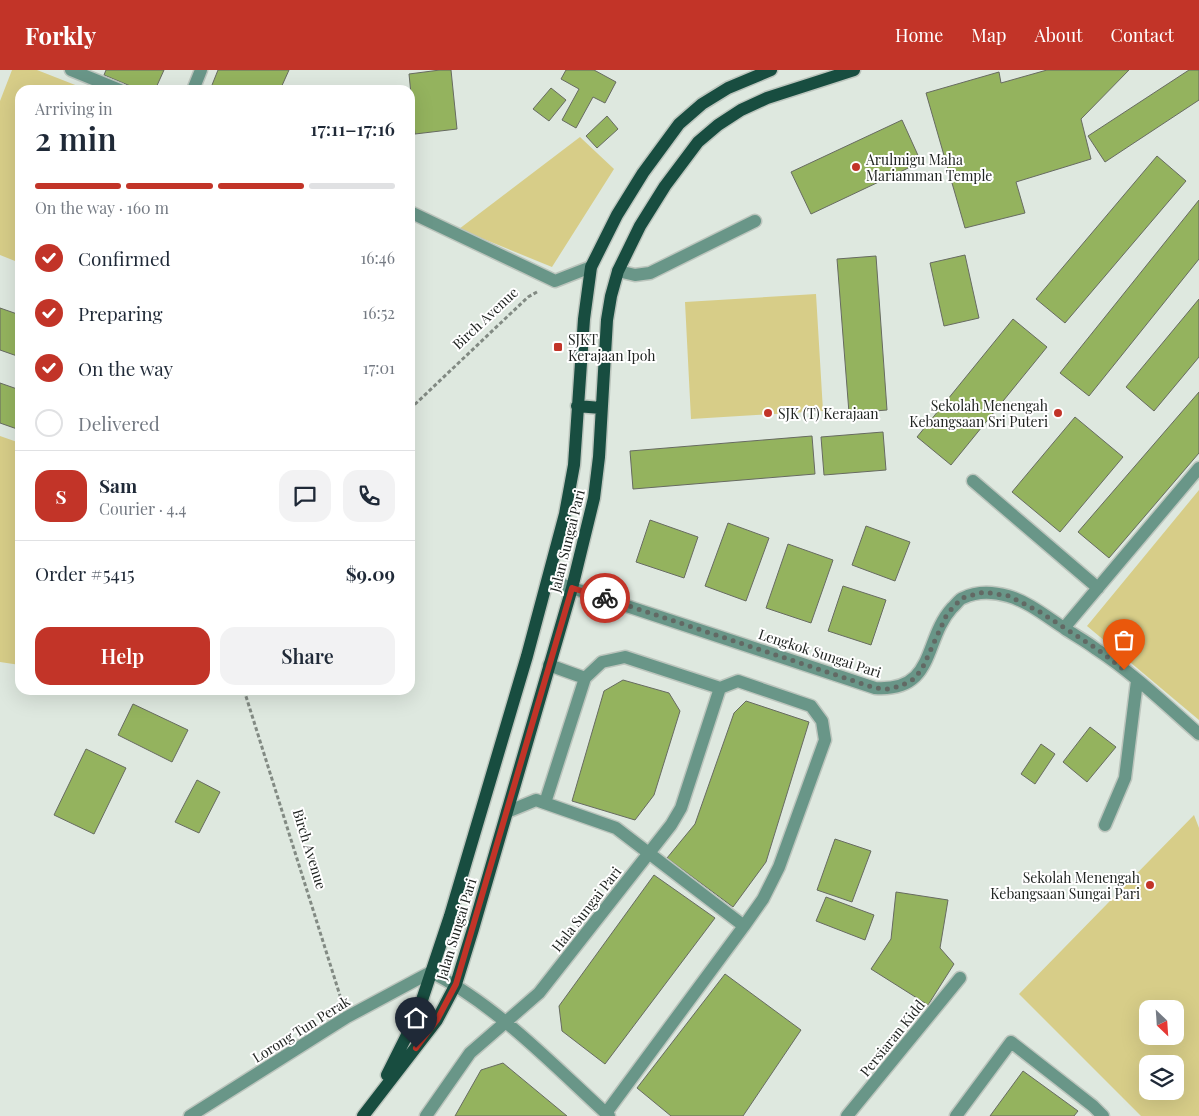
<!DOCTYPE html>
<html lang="en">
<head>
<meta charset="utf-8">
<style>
	:root { --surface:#fff; --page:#f2f2f3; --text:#1f2937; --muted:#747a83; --line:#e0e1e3; --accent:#c23428 }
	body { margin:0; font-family:"Playfair Display",serif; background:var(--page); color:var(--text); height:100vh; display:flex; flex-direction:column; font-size:19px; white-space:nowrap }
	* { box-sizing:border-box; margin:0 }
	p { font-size:16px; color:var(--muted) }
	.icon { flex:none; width:28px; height:28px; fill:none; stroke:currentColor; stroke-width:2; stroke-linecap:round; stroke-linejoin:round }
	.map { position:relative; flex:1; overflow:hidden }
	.panel { position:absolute; left:15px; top:15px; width:400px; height:610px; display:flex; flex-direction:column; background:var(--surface); border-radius:15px; box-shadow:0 5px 20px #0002 }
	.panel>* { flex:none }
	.needle { width:32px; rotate:155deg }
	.tools { position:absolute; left:1139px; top:930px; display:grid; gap:10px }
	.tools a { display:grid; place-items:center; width:45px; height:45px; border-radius:10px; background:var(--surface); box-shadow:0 5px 20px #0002; font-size:25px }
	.pin { position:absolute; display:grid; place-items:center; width:42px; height:42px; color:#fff; margin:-51px -21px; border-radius:50% 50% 50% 0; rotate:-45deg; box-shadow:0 0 5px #0007 }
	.pin .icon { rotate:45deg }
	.courier { position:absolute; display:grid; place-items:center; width:50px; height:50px; margin:-25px; border:4px solid #c23428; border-radius:50%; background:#fff; color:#222; box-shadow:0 1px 6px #0007 }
	.overview em { font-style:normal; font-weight:600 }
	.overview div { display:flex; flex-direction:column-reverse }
	.overview { display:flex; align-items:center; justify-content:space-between; height:85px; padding:0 20px }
	h1 { font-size:32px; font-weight:600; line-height:38px }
	.bar { display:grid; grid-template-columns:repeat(4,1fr); gap:8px 5px; align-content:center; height:60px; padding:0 20px }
	.bar i { height:6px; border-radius:4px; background:var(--line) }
	.bar .current { background:var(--accent) }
	.bar p { grid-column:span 4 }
	.line { display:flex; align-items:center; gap:12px; padding:0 20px; border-top:1px solid var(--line) }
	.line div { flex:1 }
	.round { display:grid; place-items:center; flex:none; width:52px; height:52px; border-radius:15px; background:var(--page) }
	ol { padding:0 20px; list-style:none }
	li { display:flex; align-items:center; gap:15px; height:55px }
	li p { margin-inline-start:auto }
	li .icon { padding:5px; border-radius:50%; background:var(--accent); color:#fff; stroke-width:4 }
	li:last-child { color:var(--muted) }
	li i { width:28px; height:28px; border:2px solid var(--line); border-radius:50% }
	.primary-button { display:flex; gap:10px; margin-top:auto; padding:10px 20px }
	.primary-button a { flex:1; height:58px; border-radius:15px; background:var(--accent); color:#fff; font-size:20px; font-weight:600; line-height:58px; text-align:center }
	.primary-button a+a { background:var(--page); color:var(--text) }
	header { display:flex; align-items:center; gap:30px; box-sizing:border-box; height:70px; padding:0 25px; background:var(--accent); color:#fff }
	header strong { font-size:24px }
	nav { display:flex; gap:28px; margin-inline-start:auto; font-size:18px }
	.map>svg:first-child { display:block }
	.green { fill:#d7cd88; fill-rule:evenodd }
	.building { fill:#94b35e; stroke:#676b61 }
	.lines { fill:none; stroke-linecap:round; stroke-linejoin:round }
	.minor-casing { stroke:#bcc5bd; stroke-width:15 }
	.major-casing { stroke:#bcc5bd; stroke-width:15 }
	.path { stroke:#828a83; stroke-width:3; stroke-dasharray:4 2.5; stroke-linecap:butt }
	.minor { stroke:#699688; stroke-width:12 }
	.major { stroke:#184d40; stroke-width:12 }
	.done { stroke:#626964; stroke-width:5; stroke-dasharray:0 9 }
	.route { stroke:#c23428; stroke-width:6 }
	.poi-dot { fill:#c23428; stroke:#fff; stroke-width:2 }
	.labels { text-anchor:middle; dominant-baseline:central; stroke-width:4; stroke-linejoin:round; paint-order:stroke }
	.poi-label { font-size:14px; fill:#202421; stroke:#fff; text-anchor:start }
	.street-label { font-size:14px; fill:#202421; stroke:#fff }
</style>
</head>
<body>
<header>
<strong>Forkly</strong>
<nav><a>Home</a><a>Map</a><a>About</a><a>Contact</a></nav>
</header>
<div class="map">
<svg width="1199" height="1046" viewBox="0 0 1199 1046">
	<rect width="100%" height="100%" fill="#dee8df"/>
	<!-- green -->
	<path class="green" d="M12,0H37L88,20H20V193L0,185V31Z
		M580,67L614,99L552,197L459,159Z
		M816,224L823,341L691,349L685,232Z
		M0,366L20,373V595L0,592Z
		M1199,420V650L1087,556Z
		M1194,745L1199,758V1046H1141L1019,924ZM1148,939H1175V966H1148ZM1148,994H1175V1021H1148Z"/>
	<!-- building -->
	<path class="building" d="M106,0H164L155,20H140L104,5Z
		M218,0H289L280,20H210Z
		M440,0H451L457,59L415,64L409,4Z
		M566,0H594L616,12L605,33L593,27L576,58L562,50L579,19L561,9Z
		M1047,0H1129L1081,49L1091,89L1016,112L1025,143L965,158L926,23L999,2L1001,13Z
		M1189,0H1199V30L1105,92L1088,66Z
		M551,18L566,30L549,51L533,39Z
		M607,46L618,59L597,78L586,66Z
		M902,50L921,92L811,144L791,102Z
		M1157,86L1186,111L1065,253L1036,229Z
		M1199,130V189L1089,326L1060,303Z
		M965,185L979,248L944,256L930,193Z
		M876,186L887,340L849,343L837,189Z
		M1199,229V287L1154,341L1126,317Z
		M0,238L20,245V287L0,280Z
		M1013,249L1047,277L951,395L917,367Z
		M0,313L20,320V360L0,353Z
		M1199,322V383L1109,488L1078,462Z
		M1075,347L1123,387L1060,462L1012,422Z
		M883,362L886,400L824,405L821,367Z
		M812,366L815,404L633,419L630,381Z
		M650,450L698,467L684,508L636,492Z
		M728,453L769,468L746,531L705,516Z
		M866,456L910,472L895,511L852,495Z
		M788,474L833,490L811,553L766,538Z
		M843,516L886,530L871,575L828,561Z
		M623,610L669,623L680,641L654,725L635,750L572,731L604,621Z
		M746,631L809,652L766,792L733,837L667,788L695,754L734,643Z
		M133,634L188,660L172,692L118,665Z
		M1090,657L1116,677L1087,712L1063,692Z
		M1041,674L1055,684L1035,714L1021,704Z
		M86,679L126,698L94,764L54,745Z
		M197,710L220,722L199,763L175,752Z
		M835,769L871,781L852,832L817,820Z
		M654,805L715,848L605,994L562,961L559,936Z
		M896,822L948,830L940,878L954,894L928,935L871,899L891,869Z
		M826,827L874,845L865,870L816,851Z
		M725,904L801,960L743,1046H671L637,1018Z
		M503,993L567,1046H455L481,1000Z
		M1023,1001L1078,1041L1074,1046H990Z"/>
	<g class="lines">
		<defs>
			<path id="minor" d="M71,0L120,20
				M193,20L201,0
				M410,142L555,211L591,197
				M618,201L635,205L650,203L755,151
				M973,411L1098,518
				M548,510L875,618C936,622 923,570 952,538C956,535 959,529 963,528C977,521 994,522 1008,526C1027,531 1047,547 1064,558C1074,565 1086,571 1096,579C1133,603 1166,635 1199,664
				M1064,558L1199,398
				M549,595L585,608
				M545,733L585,608L602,592L625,587L720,618L738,611L811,636L822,651L825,670L779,797L763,829L744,856L606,1043
				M507,742L536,730L616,758L744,856
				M1105,755L1125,708L1137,611
				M190,1046L347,947L431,902C498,936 554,996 609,1046
				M426,1046L470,983L539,923L671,755L681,738L720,618
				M847,1046L960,908
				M956,1046L1011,972L1093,1036L1103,1046"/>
			<path id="major" d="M577,336L601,338
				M387,1005L417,945L450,846L527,586L565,444L574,395L584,249L591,197L617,145L643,103L679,54L702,34L728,18L771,0
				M363,1046L437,950L456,914L473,859L572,518L594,428L599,387L607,250L611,226L618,201L640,156L665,116L698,72L718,55L741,40L767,28L854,0"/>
		</defs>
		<!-- minor casing -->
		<use href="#minor" class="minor-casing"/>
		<!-- major casing -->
		<use href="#major" class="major-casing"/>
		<!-- path -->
		<path class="path" d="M410,339L528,227L537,222
			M244,620L342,932"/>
		<!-- minor -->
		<use href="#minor" class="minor"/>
		<!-- major -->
		<use href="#major" class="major"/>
	</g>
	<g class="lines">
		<!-- done -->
		<path class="done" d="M605,528L875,618L888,619L901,616L914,609L922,599L947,544L962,528L984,522L1009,526L1040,542L1097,579L1124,600"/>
		<!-- route -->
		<path class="route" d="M416,978L437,950L456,914L572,518L605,528"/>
	</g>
	<!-- markers -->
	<g class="poi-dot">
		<circle cx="856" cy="97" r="5"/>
		<rect x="553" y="272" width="10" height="10" rx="2.5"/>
		<circle cx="768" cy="343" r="5"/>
		<circle cx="1058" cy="343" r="5"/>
		<circle cx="1150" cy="815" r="5"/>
	</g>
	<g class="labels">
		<!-- poi labels -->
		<g class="poi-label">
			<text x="866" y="89">Arulmigu Maha<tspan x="866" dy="16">Mariamman Temple</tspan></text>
			<text x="568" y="269">SJKT<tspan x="568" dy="16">Kerajaan Ipoh</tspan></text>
			<text x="1048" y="335" text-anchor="end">Sekolah Menengah<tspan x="1048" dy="16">Kebangsaan Sri Puteri</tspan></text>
			<text x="778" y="343">SJK (T) Kerajaan</text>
			<text x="1140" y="807" text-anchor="end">Sekolah Menengah<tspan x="1140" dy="16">Kebangsaan Sungai Pari</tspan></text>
		</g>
		<!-- street labels -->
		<g class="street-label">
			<text transform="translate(485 248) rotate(-43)">Birch Avenue</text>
			<text transform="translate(567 471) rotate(-76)">Jalan Sungai Pari</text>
			<text transform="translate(820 583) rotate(18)">Lengkok Sungai Pari</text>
			<text transform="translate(310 779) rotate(73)">Birch Avenue</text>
			<text transform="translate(586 839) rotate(-52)">Hala Sungai Pari</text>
			<text transform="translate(456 859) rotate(-73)">Jalan Sungai Pari</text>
			<text transform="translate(301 959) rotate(-32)">Lorong Tun Perak</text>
			<text transform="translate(892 968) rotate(-51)">Persiaran Kidd</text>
		</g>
	</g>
</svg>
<div class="tools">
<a><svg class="needle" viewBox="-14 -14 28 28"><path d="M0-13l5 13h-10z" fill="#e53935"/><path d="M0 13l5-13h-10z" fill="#747a83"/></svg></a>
<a><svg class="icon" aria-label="layers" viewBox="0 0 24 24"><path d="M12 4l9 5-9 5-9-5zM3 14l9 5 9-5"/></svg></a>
</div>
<div class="pin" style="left:1124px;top:600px;background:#ea580c"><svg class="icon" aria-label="bag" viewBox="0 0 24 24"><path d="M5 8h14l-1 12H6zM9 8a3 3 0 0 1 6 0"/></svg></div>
<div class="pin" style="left:416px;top:978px;background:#1f2937"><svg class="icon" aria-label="home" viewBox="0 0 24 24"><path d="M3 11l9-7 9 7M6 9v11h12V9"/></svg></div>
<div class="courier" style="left:605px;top:528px"><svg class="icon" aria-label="bike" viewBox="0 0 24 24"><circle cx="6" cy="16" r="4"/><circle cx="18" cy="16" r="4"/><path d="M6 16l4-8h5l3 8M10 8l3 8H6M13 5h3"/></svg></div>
<section class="panel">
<div class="overview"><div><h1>2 min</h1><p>Arriving in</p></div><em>17:11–17:16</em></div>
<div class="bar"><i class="current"></i><i class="current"></i><i class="current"></i><i></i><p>On the way · 160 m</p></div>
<ol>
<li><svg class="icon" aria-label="check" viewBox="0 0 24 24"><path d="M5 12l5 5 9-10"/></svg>Confirmed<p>16:46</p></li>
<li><svg class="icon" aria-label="check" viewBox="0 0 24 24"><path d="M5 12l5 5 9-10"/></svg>Preparing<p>16:52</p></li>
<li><svg class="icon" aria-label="check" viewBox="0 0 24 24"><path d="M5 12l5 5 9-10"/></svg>On the way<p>17:01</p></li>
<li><i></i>Delivered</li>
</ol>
<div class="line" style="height:90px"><b class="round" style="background:var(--accent);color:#fff">S</b><div><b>Sam</b><p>Courier · 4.4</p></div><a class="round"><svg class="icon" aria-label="chat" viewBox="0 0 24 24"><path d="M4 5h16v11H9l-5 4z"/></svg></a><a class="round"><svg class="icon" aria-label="phone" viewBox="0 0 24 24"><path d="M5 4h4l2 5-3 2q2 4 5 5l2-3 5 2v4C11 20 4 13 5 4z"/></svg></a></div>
<div class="line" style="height:65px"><div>Order #5415</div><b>$9.09</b></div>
<div class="primary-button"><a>Help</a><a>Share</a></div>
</section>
</div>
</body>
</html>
